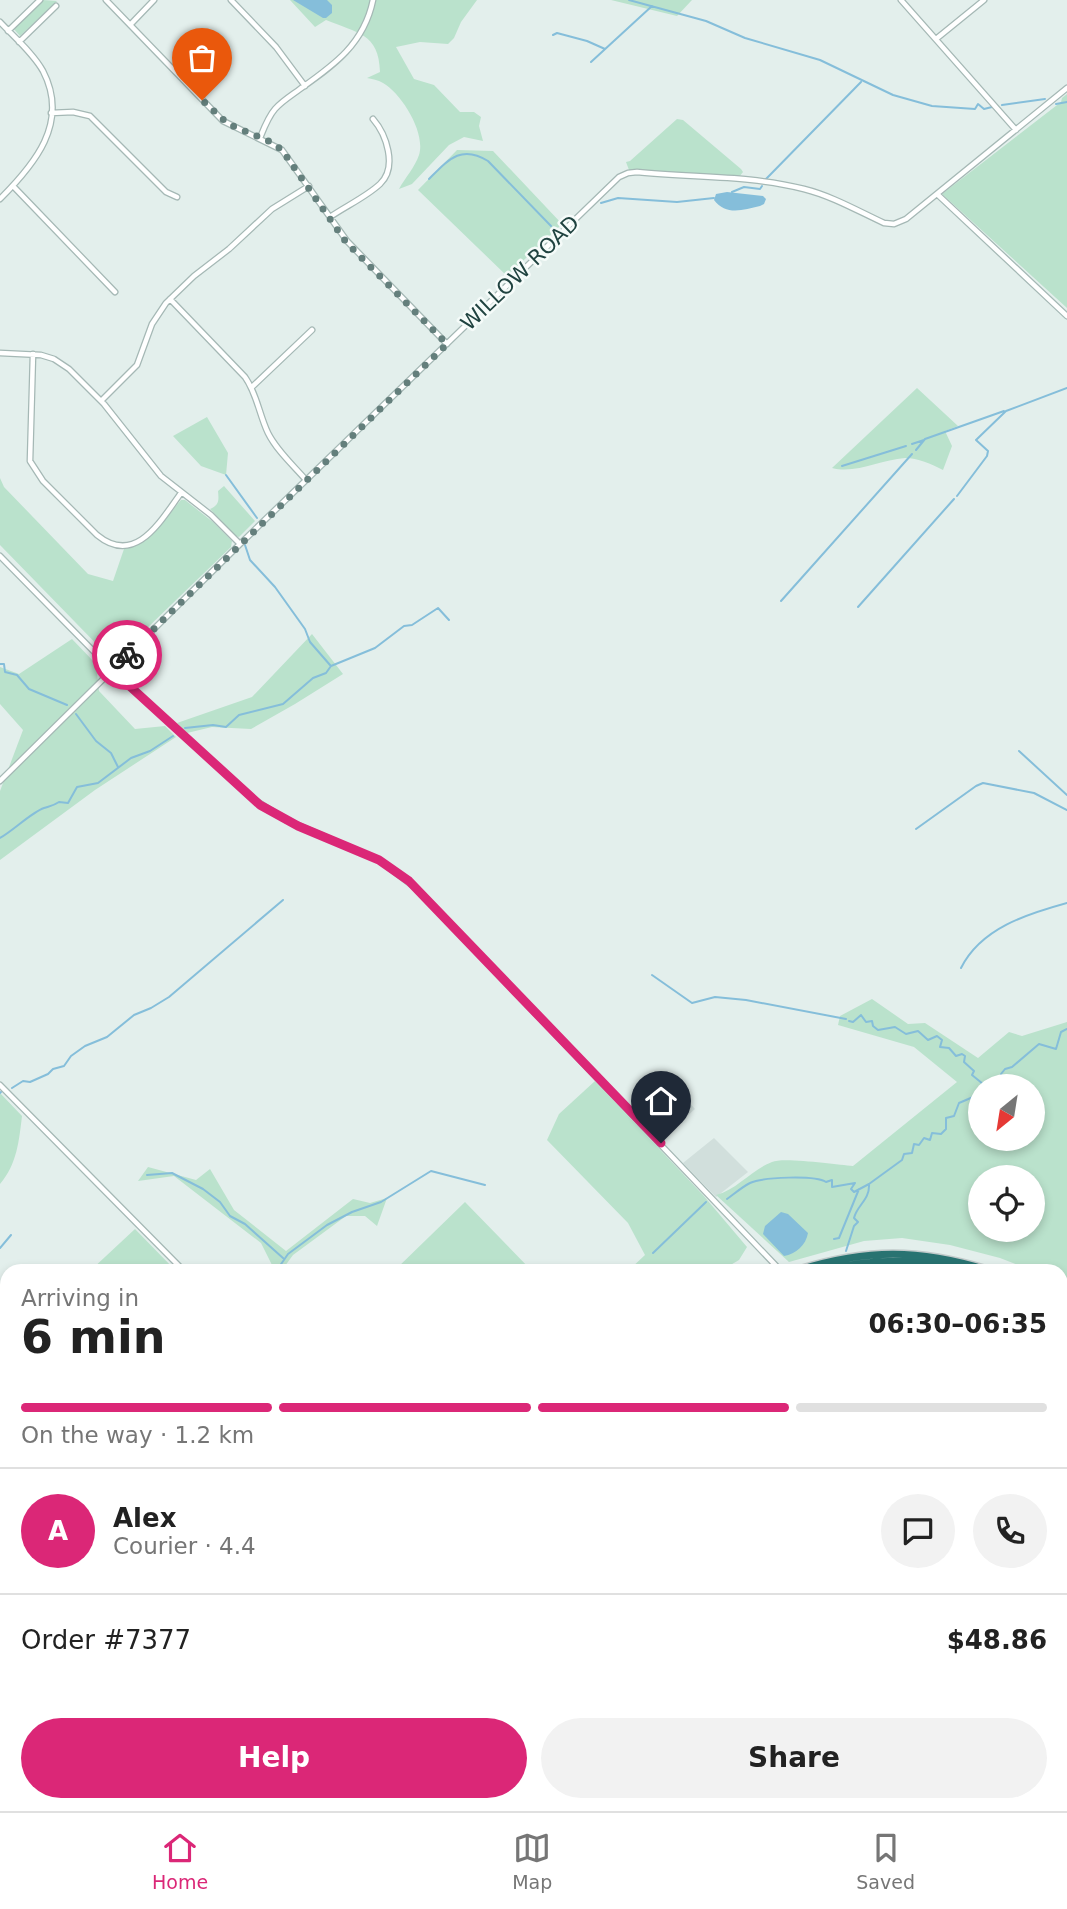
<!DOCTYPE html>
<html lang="en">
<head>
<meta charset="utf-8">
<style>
	:root { --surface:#fff; --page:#f2f2f2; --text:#222; --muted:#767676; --line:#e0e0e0; --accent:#db2777 }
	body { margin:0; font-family:"DejaVu Sans",sans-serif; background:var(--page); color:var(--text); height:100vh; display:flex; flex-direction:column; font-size:26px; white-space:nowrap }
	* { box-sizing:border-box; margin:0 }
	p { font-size:23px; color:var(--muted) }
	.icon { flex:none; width:38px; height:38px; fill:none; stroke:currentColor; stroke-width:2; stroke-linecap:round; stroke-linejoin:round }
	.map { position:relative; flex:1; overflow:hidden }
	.drawer { position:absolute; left:0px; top:1264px; width:1068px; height:548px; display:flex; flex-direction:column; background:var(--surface); border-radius:21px 21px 0 0; box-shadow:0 4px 10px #0003 }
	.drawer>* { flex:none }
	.needle { width:46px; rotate:210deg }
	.tools { position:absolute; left:968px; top:1074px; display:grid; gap:14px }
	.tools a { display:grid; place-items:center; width:77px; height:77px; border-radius:50%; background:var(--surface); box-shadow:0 4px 10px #0003; font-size:35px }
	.pin { position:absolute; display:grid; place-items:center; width:60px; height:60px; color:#fff; margin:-72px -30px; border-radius:50% 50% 50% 0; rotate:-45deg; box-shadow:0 0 7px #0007 }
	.pin .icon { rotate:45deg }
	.courier { position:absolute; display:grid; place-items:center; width:70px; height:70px; margin:-35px; border:5px solid #db2777; border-radius:50%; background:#fff; color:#222; box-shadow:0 2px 9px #0007 }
	.headline em { font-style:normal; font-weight:700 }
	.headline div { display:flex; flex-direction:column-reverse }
	.headline { display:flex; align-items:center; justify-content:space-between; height:119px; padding:0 21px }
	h1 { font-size:46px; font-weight:700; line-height:52px }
	.bar { display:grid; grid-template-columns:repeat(4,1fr); gap:10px 7px; align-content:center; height:84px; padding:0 21px }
	.bar i { height:9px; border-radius:5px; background:var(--line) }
	.bar .selected { background:var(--accent) }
	.bar p { grid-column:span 4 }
	.line { display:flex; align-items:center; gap:18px; padding:0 21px; border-top:2px solid var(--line) }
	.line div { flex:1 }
	.round { display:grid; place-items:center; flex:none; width:74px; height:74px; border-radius:37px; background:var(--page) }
	.cta { display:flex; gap:14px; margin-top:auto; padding:14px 21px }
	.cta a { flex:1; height:80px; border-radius:42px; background:var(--accent); color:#fff; font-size:28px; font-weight:700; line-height:80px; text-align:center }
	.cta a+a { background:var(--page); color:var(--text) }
	.tabs { display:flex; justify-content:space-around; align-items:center; height:98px; border-top:2px solid var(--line); background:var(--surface); font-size:19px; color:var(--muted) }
	.tabs a { display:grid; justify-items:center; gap:4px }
	.tabs .selected { color:var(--accent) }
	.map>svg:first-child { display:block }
	.built { fill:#d1dfdc }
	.green { fill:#bae2cc; fill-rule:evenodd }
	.water { fill:#85beda }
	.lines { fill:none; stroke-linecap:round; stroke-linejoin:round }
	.stream { stroke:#85beda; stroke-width:2 }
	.minor-casing { stroke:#a5b8b5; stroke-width:7 }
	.major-casing { stroke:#c1caca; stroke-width:9 }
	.highway-casing { stroke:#c1caca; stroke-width:10 }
	.minor { stroke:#fff; stroke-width:4.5 }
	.major { stroke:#63aaa4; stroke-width:6 }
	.highway { stroke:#287371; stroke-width:7 }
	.rail { stroke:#5b7e7b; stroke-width:2; stroke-dasharray:14 7; stroke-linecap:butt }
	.done { stroke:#647f7c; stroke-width:7; stroke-dasharray:0 12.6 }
	.route { stroke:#db2777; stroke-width:9 }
	.labels { text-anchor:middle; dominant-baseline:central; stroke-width:5; stroke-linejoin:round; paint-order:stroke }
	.street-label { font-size:21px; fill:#204340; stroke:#f5fbf9 }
</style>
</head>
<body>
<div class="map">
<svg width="1067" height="1811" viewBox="0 0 1067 1811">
	<rect width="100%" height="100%" fill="#e3efec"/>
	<!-- built -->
	<path class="built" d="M674,1085L695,1109L661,1139L640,1117Z
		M714,1138L748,1172L716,1197L683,1163Z
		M1060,1566L1067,1573V1639L1060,1645Z
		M170,1804H696L702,1811H163Z"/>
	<!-- green -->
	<path class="green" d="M43,0L57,1L20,36L13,28Z
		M290,0H477L461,22L454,38L448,44L420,42L396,47L414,79L434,85L460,112H474L481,117L479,126L483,141L464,137L449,145L412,184L399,189C405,178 415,167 419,155C426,133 402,94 383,83C378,80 372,79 367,78L380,72C379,33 357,33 326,20L315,27Z
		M611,0H692L677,16Z
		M1067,94V308L942,194L1061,102L1062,98Z
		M677,119L683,120L741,169L743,172L739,177L629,170L626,162L630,161Z
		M457,150L493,151L562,224L507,276L418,190Z
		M917,388L958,426L945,431L952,446L943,470C931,464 918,458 905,458C880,460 856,474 832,468Z
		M207,417L228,453L226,475L201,466L173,436Z
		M0,478L4,487L88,574L113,581L124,549C154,542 162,522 181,500H185L213,522L232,541L231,547L113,661L0,545Z
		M224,486L255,521L239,537L236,536L210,509C219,505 219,501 218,491Z
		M312,634L343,674L295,704L251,729L212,727L187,733L177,723L252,697Z
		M72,639L96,664L99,691L135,729L165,726L176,737L95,790L0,860V791L23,730L0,704V667L19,674Z
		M872,999L908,1024L925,1023L978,1058L1009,1032L1022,1036L1067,1022V1291L1061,1285L1060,1270H1031L1000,1258L950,1245L902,1238L864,1241L789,1262L716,1195C738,1189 751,1170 772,1162C784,1157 837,1165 853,1166L957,1082L914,1047L838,1025L840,1016ZM980,1087H1032V1139H980ZM980,1178H1032V1230H980Z
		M595,1081L703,1195L747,1247L739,1260L722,1270H629L645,1255L628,1223L547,1140L559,1114Z
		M0,1093L22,1116C19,1141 17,1164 0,1184Z
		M148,1167L196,1180L210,1169L234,1210L286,1251L353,1199L370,1203L387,1198L377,1226L365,1216H346L293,1255L282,1270H267L272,1265L261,1243L174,1176L138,1181Z
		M465,1202L531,1270H395Z
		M135,1229L175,1270H91Z
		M0,1320L7,1326V1389L0,1388Z
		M1061,1383L1067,1384V1425L1061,1423Z
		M0,1413L7,1414V1539L0,1545Z
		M1067,1603V1696L1061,1702V1609Z
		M0,1725L7,1727V1804H162L158,1811H0Z
		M750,1804H796L798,1811H743Z"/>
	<!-- water -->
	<path class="water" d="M293,0H327L332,5V13L326,18H323Z
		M727,192L763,196L766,199L764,204L760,206C743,210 726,216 714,200L716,194Z
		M781,1212L788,1214L808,1233C806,1245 796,1254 784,1256L763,1234L765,1226Z
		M52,1804H111L103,1811H56Z"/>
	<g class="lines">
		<!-- stream -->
		<path class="stream" d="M629,0L706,21L745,38L820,60L893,95L932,106L975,109L978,104L984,109L992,107
			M553,35L557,33L587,41L605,49
			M591,62L652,6
			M1056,104L1067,102
			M1002,105L1045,99
			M429,179C448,160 461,144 488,161L551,226
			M766,179L861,82
			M732,192L744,187L760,189L762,186
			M601,203L618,198L677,202L714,198
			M912,444L924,440
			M916,450L925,439L1004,411
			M842,466L906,446
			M226,475L257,518
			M957,496L987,456L988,451L976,440L1006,411L1067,388
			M245,545L250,560L275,587L305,629L310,642L330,665
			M781,601L912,454
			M858,607L954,499
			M0,664H4L5,672L17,675L29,689L67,705
			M76,714L96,741L111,753L118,767
			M185,728L213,725L226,727L239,715L283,704L313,678L326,673L331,666L375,648L404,626L412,625L438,608L449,620
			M1019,751L1067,795
			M916,829L976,786L983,783L1034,793L1067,810
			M0,838C14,830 32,812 44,808C50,806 53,806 59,802L68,803L77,787L98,783L131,758L150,751L173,736
			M961,968C981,928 1027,914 1067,903
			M652,975L692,1003L715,997L746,1000L846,1019
			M849,1021L853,1022L861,1015L866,1022L872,1021L873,1026L878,1030L895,1027L906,1034L918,1031L928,1040L937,1036L942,1040L940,1047L949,1048L956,1056L962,1054L965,1056L964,1062L974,1071L972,1075L983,1084
			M981,1087L983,1084H994L1000,1081L1001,1074L1005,1069L1012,1067L1039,1044L1056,1049L1061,1032L1067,1029
			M12,1088L23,1081L30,1082L48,1074L53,1069L64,1066L71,1056L85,1046L107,1037L134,1015L151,1008L169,997L283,900
			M0,1093L1,1092
			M147,1175L172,1173L203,1189L220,1202L230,1216L245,1224L283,1258
			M727,1199C734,1194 742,1187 750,1183C763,1177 815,1175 826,1182L832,1180V1187L855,1183L851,1189L854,1192L869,1184L902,1160L904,1154L912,1153L914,1144L919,1145L924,1138L930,1140L932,1133L941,1134L946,1129V1118L954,1116L959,1103L973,1097L980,1089
			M834,1239L839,1238L859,1189
			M0,1248L11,1235
			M846,1251L854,1226L858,1222L854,1218C857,1205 870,1200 869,1184
			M653,1253L706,1202
			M277,1270L288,1254L327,1225L352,1212L381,1202L431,1171L485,1185
			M0,1383L7,1384
			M0,1511L7,1516
			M0,1738L7,1766
			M23,1804L26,1811
			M155,1811L161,1804
			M773,1811L780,1804"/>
		<defs>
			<path id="minor" d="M106,0L223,121L282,150L347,241L447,344
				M231,0L276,47L305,86
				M901,0L1016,130
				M0,22C14,37 33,53 43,71C70,123 34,165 0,199
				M130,25L154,0
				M8,31L40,0
				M936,39L984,0
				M19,42L56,6
				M51,113L73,112L90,116L166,192L177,197
				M260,138C264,128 268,117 275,109C282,101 292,95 300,89C334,65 364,44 373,0
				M13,186L115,292
				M937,194L1067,316
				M330,217C346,206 366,197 380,184C398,167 386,134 373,119
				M170,299L245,377C257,394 259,414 268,433C277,451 293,465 306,480
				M0,353L41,355L54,359L69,369L104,404L161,476L211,515L240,544
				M33,354L30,461L43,481L97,535C136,567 161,520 181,493
				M252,387L312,330
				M101,401L137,365L152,324L166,303L194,276L229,249L272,209L309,186
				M0,556L112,670L252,798L286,820L379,860L417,889L780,1270
				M0,781L240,544L619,177L628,173L637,172C693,178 750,175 804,189C832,196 858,211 884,223L894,224L906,219L1067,88
				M0,1085L183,1270
				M1060,1561L1067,1567
				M401,1804L407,1811
				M702,1804L708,1811
				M510,1811L518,1804"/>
			<path id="major" d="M1060,1707L1067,1701
				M945,1811L953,1804"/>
			<path id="highway" d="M799,1270C867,1249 919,1249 987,1270
				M823,1270C871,1259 920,1258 968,1270
				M1060,1308L1067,1313
				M1060,1315L1067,1320
				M122,1811L129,1804
				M131,1811L138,1804"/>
		</defs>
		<!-- minor casing -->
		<use href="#minor" class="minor-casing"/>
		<!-- major casing -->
		<use href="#major" class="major-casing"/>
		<!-- highway casing -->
		<use href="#highway" class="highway-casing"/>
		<!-- minor -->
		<use href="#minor" class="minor"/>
		<!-- major -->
		<use href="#major" class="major"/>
		<!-- highway -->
		<use href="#highway" class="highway"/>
		<!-- rail -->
		<path class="rail" d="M1060,1342L1067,1339
			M0,1744L7,1741"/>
	</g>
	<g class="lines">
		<!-- done -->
		<path class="done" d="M127,655L447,344L346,242L282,150L271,142L228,124L202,100"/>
		<!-- route -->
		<path class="route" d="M127,655L112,670L260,805L298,826L379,860L409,881L661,1143"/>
	</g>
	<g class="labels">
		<!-- street labels -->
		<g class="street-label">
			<text transform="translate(520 273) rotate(-44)">WILLOW ROAD</text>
		</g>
	</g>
</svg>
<div class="tools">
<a><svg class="needle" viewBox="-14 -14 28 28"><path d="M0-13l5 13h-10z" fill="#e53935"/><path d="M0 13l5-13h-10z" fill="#767676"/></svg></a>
<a><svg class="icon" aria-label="locate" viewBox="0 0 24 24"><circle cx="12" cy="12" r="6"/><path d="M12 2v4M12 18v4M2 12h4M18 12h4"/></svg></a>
</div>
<div class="pin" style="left:202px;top:100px;background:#ea580c"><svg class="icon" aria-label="bag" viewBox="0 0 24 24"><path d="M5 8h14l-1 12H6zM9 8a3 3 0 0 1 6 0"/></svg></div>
<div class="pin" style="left:661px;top:1143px;background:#1f2937"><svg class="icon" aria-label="home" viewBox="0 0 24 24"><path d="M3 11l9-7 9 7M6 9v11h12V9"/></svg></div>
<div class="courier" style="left:127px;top:655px"><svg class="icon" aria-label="bike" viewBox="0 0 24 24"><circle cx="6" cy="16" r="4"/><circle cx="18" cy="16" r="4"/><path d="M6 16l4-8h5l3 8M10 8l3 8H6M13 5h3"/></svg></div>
<section class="drawer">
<div class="headline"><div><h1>6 min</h1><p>Arriving in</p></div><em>06:30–06:35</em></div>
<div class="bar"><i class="selected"></i><i class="selected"></i><i class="selected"></i><i></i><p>On the way · 1.2 km</p></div>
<div class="line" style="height:126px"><b class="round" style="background:var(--accent);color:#fff">A</b><div><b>Alex</b><p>Courier · 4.4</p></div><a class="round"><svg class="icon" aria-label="chat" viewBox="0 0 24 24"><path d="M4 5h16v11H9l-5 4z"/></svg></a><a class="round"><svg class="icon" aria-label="phone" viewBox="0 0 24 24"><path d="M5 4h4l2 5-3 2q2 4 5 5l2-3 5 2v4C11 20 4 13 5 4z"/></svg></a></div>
<div class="line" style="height:91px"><div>Order #7377</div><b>$48.86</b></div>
<div class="cta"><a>Help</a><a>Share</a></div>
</section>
</div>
<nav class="tabs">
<a class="selected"><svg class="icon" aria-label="home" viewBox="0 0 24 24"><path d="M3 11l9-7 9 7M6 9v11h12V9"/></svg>Home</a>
<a><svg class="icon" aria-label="map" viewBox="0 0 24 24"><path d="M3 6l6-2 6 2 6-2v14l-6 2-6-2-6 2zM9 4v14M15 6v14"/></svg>Map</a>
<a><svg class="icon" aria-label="saved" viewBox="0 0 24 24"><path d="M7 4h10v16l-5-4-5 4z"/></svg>Saved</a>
</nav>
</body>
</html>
